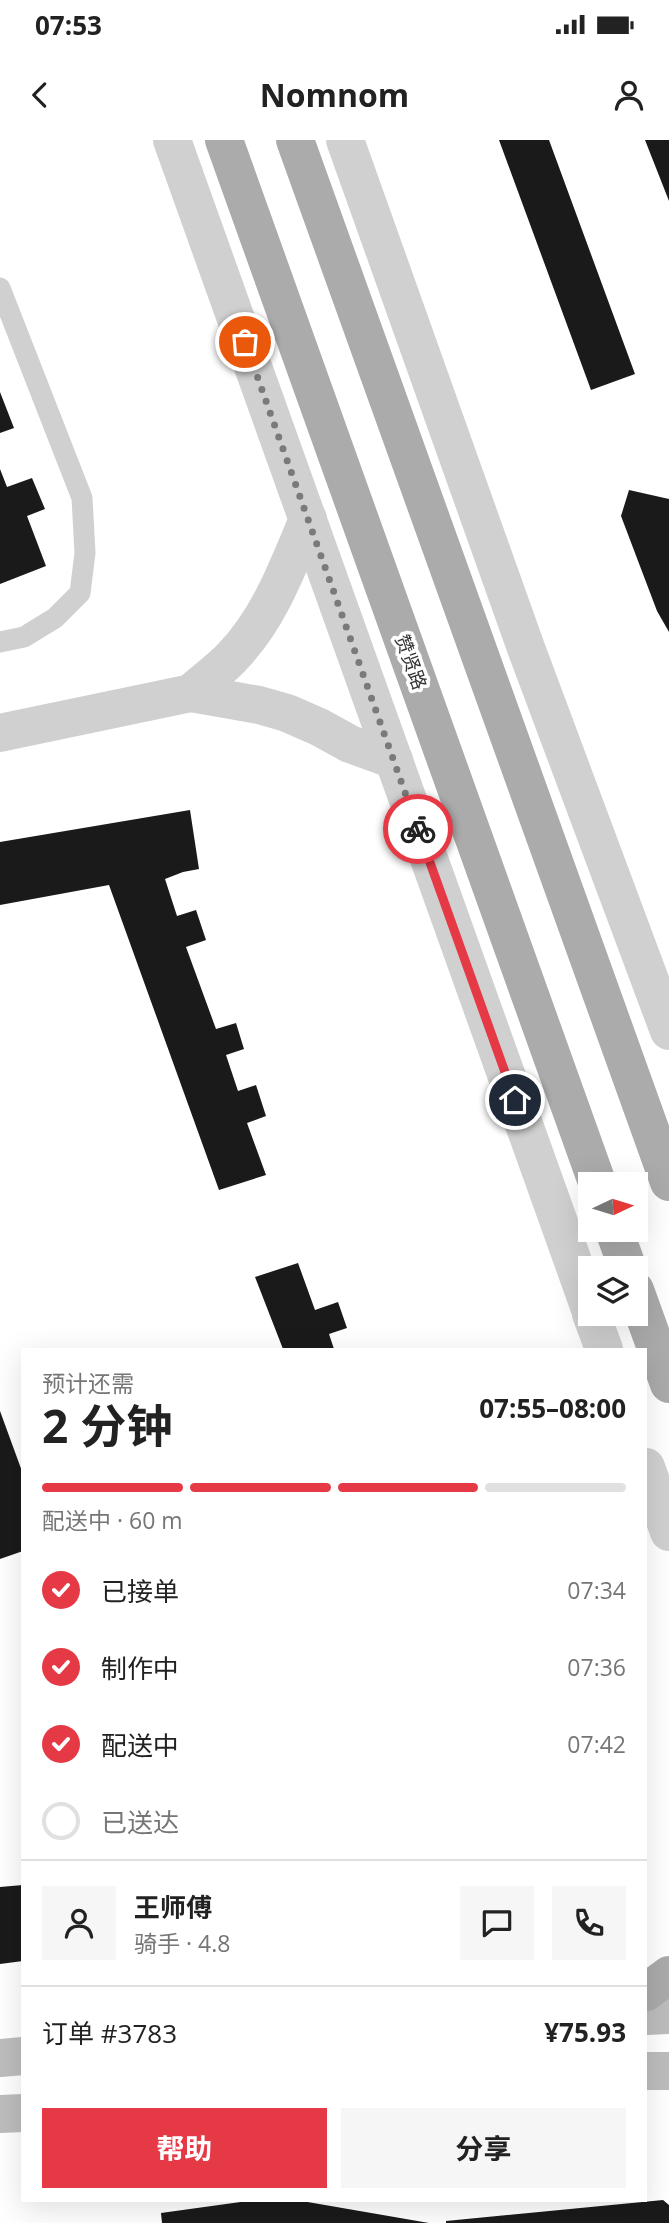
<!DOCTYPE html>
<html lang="zh">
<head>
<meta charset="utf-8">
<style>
	:root { --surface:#fff; --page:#f6f6f6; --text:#222; --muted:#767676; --line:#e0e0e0; --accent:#e63946 }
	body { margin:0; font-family:"Open Sans","Noto Sans SC",sans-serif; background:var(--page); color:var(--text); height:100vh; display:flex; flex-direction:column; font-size:26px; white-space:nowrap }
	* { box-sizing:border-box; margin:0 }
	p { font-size:23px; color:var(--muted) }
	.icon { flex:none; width:38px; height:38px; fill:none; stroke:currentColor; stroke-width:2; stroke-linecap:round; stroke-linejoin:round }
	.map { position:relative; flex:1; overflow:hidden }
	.drawer { position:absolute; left:21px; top:1208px; width:626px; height:854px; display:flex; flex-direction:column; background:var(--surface); border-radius:0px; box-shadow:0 7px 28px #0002 }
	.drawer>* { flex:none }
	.needle { width:46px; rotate:86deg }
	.tools { position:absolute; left:578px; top:1032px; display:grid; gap:14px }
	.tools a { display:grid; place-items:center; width:70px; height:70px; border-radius:0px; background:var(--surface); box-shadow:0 7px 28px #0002; font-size:35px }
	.pin { position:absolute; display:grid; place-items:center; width:60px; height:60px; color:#fff; margin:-30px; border:4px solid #fff; border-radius:50%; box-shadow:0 2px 7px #0007 }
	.courier { position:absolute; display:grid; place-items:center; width:70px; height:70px; margin:-35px; border:5px solid #e63946; border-radius:50%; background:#fff; color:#222; box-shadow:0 2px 9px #0007 }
	.overview em { font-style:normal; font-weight:700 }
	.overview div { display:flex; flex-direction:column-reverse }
	.overview { display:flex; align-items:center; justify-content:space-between; height:119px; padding:0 21px }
	h1 { font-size:46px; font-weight:700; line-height:52px }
	.bar { display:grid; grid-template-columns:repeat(4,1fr); gap:10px 7px; align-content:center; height:84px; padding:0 21px }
	.bar i { height:9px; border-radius:5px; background:var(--line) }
	.bar .selected { background:var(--accent) }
	.bar p { grid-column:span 4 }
	.line { display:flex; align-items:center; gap:18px; padding:0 21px; border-top:2px solid var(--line) }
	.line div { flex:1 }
	.round { display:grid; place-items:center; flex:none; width:74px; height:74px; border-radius:0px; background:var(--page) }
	ol { padding:0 21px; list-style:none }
	li { display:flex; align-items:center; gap:21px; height:77px }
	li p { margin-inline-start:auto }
	li .icon { padding:7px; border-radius:50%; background:var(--accent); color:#fff; stroke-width:4 }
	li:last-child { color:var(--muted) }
	li i { width:38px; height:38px; border:4px solid var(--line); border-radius:50% }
	.action { display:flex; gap:14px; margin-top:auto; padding:14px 21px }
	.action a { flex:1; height:80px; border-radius:0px; background:var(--accent); color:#fff; font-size:28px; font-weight:700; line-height:80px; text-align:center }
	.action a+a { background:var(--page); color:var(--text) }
	.status { display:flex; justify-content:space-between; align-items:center; height:49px; padding:0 35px; background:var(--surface); direction:ltr }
	.status svg { height:19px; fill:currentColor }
	header { display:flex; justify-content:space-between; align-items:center; height:91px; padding:0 21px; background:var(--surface); font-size:32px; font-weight:700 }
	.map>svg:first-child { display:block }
	.building { fill:#1a1a1a }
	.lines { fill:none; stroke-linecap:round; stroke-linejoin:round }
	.service { stroke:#d0d0d0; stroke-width:21 }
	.minor { stroke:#d0d0d0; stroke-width:38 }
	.tertiary { stroke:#d0d0d0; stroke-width:38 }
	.secondary { stroke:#bdbdbd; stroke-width:38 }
	.primary { stroke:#ababab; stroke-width:38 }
	.done { stroke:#7a7a7a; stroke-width:7; stroke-dasharray:0 12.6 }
	.route { stroke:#e63946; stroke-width:9 }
	.labels { text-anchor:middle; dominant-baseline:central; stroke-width:7; stroke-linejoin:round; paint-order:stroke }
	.street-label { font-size:19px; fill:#333; stroke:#fff }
</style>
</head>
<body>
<div class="status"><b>07:53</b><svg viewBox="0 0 49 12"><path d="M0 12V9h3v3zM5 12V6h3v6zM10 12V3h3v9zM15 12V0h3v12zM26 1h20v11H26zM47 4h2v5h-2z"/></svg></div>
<header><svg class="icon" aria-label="back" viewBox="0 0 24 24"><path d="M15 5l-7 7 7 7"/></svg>Nomnom<svg class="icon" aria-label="person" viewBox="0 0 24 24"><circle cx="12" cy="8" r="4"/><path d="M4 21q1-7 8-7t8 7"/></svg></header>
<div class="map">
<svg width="669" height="2083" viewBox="0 0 669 2083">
	<rect width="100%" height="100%" fill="#fff"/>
	<!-- building -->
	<path class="building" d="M499,0H549L635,234L591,250Z
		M645,0H669V61Z
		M0,252L14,288L0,293Z
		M0,329L7,347L32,338L45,369L27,376L46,426L0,444Z
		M629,350L669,359V492L657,471L621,376Z
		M190,670L199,729L183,732L165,739L177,776L196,770L206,800L186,807L216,889L236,883L244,909L226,915L238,951L256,945L266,976L247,983L266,1035L219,1050L109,745L0,765V702Z
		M298,1123L315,1170L338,1162L347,1188L329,1194L334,1209H283L255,1137Z
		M0,1271L23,1334V1411L0,1419Z
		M23,1745V1821L0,1824V1747Z
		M255,2060H296L429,2083H162L161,2073Z
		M663,2060L669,2065V2083H446V2081Z"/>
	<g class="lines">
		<!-- service -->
		<path class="service" d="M0,148L82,358L85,413L80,453L55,478L24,497L0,502"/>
		<!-- minor -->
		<path class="minor" d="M191,553L259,565L287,573L319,587L350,604L394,620
			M191,553C204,541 220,530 232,517C269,479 288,427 308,379"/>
		<!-- tertiary -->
		<path class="tertiary" d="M172,0L590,1169
			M345,0L526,508L669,891
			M0,593L191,553
			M591,1174L604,1209
			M646,1327L669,1392"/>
		<!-- secondary -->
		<path class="secondary" d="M646,1876L669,1875
			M0,1918L23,1916
			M646,1931H669
			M0,1974L23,1973"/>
		<!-- primary -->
		<path class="primary" d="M224,0L598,1045
			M295,0L669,1042
			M614,1090L628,1129
			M635,1150L669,1244
			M646,1852L669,1835"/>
	</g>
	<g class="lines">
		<!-- done -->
		<path class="done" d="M245,202L418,689"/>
		<!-- route -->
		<path class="route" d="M418,689L515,960"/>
	</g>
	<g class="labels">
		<!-- street labels -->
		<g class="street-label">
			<text transform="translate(411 522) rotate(70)">赞贤路</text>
		</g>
	</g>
</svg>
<div class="tools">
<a><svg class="needle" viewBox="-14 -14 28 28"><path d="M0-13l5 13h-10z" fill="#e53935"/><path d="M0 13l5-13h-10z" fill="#767676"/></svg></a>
<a><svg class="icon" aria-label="layers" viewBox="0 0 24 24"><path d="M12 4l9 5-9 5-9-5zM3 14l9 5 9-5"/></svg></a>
</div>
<div class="pin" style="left:245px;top:202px;background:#ea580c"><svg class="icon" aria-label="bag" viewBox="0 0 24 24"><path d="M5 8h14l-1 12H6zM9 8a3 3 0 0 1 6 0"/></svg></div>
<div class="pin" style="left:515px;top:960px;background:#1f2937"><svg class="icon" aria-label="home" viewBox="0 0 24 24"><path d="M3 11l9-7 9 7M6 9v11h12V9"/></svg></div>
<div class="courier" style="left:418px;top:689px"><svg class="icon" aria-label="bike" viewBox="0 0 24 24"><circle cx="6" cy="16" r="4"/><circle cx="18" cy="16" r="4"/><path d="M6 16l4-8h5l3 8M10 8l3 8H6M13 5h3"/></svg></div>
<section class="drawer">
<div class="overview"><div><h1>2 分钟</h1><p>预计还需</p></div><em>07:55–08:00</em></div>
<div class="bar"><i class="selected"></i><i class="selected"></i><i class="selected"></i><i></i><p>配送中 · 60 m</p></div>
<ol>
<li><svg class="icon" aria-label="check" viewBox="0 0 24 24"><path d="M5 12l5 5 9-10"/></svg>已接单<p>07:34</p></li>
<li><svg class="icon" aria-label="check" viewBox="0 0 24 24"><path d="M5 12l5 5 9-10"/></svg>制作中<p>07:36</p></li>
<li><svg class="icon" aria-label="check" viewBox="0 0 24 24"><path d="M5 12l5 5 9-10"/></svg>配送中<p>07:42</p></li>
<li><i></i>已送达</li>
</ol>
<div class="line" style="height:126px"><a class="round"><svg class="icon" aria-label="person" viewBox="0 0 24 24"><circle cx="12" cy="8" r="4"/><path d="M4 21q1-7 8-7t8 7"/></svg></a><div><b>王师傅</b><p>骑手 · 4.8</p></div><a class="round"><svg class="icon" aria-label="chat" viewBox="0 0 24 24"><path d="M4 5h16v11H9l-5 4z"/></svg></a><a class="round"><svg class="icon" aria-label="phone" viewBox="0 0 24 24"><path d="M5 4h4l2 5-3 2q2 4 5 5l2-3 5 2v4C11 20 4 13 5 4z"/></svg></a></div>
<div class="line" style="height:91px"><div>订单 #3783</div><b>¥75.93</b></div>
<div class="action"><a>帮助</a><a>分享</a></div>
</section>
</div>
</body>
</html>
